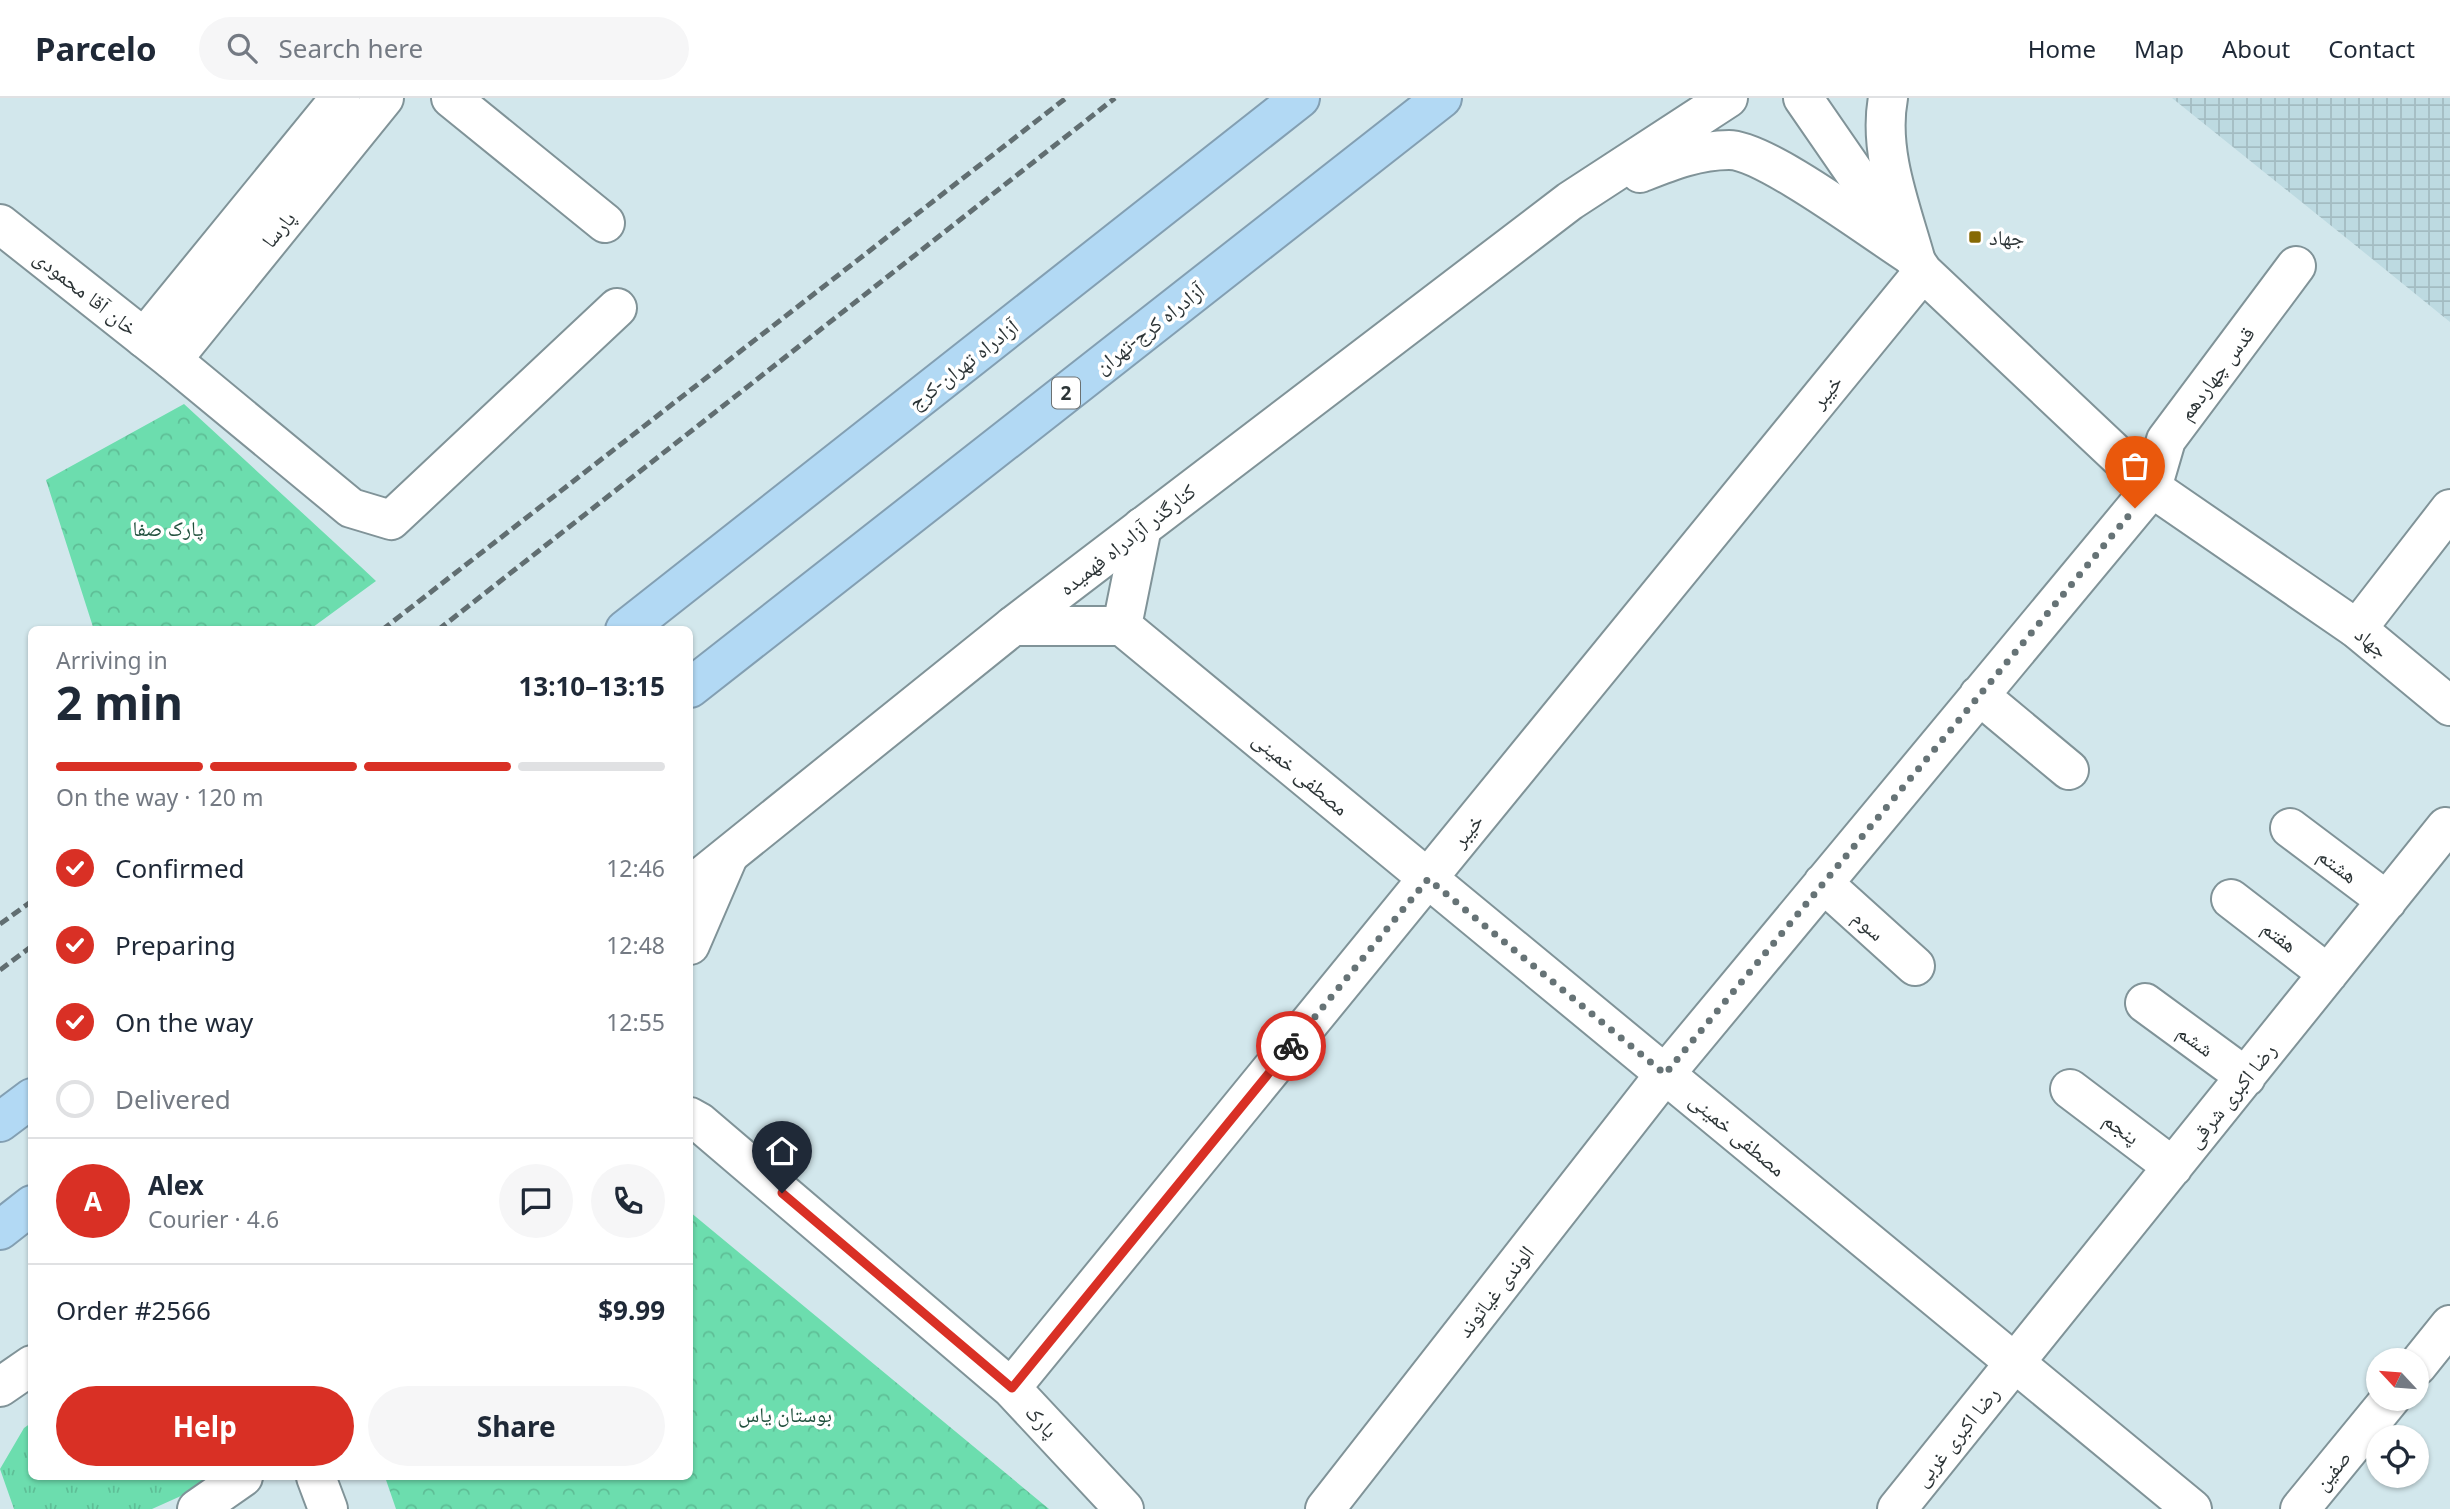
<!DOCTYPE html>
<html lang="en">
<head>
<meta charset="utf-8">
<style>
	:root { --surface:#fff; --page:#f6f6f7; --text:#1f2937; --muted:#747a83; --line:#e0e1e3; --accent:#d93025 }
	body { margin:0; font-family:"Noto Sans","Noto Naskh Arabic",sans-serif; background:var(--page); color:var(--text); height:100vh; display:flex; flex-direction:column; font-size:26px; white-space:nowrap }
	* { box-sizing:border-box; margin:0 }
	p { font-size:23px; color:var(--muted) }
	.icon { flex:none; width:38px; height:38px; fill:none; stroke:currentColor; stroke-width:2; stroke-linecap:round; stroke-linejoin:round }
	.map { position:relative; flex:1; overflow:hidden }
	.details { position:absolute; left:28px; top:528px; width:665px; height:854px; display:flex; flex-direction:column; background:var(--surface); border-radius:10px; box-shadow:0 2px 5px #0004 }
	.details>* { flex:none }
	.needle { width:46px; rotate:296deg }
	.buttons { position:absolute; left:2366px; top:1250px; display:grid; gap:14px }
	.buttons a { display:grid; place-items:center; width:63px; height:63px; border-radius:50%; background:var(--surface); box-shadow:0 2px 5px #0004; font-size:35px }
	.pin { position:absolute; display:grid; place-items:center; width:60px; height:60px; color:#fff; margin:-72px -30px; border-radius:50% 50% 50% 0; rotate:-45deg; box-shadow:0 0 7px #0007 }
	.pin .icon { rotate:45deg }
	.courier { position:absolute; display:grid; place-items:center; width:70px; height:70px; margin:-35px; border:5px solid #d93025; border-radius:50%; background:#fff; color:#222; box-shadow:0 2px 9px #0007 }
	.overview em { font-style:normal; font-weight:700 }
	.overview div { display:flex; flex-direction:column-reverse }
	.overview { display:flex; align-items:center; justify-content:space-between; height:119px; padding:0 28px }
	h1 { font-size:46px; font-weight:700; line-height:52px }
	.bar { display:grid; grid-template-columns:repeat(4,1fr); gap:10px 7px; align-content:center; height:84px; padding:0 28px }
	.bar i { height:9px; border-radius:5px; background:var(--line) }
	.bar .current { background:var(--accent) }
	.bar p { grid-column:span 4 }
	.line { display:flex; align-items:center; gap:18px; padding:0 28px; border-top:2px solid var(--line) }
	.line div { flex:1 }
	.round { display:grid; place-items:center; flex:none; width:74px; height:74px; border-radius:37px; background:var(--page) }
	ol { padding:0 28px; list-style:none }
	li { display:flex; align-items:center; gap:21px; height:77px }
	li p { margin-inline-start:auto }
	li .icon { padding:7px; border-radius:50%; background:var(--accent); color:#fff; stroke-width:4 }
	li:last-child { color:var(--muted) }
	li i { width:38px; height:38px; border:4px solid var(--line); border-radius:50% }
	.action { display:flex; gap:14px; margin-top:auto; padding:14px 28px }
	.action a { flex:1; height:80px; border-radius:42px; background:var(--accent); color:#fff; font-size:28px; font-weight:700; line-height:80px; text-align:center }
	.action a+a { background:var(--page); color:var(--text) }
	header { display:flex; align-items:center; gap:42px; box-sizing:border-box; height:98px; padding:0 35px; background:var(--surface); border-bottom:2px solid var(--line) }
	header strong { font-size:33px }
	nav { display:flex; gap:38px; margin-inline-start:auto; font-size:24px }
	.search { width:490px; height:63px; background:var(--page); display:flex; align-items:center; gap:18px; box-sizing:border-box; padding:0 24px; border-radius:38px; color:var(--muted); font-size:26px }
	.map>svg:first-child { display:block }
	.industrial { fill:url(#industrial-grid) }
	.grass { fill:url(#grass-tufts) }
	.park { fill:url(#park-crowns) }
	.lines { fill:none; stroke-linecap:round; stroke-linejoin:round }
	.minor-casing { stroke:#809398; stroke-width:42 }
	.tertiary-casing { stroke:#809398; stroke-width:42 }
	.secondary-casing { stroke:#809398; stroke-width:42 }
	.motorway-casing { stroke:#839fb2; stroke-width:42 }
	.minor { stroke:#fff; stroke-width:38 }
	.tertiary { stroke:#fff; stroke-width:38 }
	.secondary { stroke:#fff; stroke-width:38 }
	.motorway { stroke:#b2d9f4; stroke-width:38 }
	.rail { stroke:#616e71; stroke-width:5; stroke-dasharray:10 5; stroke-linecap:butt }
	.done { stroke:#667376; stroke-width:7; stroke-dasharray:0 12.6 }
	.route { stroke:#d93025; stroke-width:9 }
	.poi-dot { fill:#866903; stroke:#fff; stroke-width:2.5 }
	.labels { text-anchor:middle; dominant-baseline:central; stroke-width:7; stroke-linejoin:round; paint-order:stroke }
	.shield { fill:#fff; stroke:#6b7172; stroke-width:2 }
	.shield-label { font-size:19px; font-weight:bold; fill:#2c3436 }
	.street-label { font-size:21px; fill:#2c3436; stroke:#fff }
	.poi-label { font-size:21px; fill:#2c3436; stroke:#fff; text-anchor:start }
	.park-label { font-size:21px; fill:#20503d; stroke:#fff }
</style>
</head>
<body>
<header>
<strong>Parcelo</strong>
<div class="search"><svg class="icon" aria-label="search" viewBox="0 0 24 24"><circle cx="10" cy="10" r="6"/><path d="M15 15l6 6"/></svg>Search here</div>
<nav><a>Home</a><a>Map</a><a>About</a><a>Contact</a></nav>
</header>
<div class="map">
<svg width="2450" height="1411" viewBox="0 0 2450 1411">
	<defs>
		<pattern id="industrial-grid" width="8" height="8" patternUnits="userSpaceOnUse" patternTransform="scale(1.75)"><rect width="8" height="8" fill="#bddae1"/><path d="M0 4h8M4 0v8" fill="none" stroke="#a3bcc2"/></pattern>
		<pattern id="grass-tufts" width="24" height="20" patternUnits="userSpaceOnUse" patternTransform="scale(1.75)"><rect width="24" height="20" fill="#6cddae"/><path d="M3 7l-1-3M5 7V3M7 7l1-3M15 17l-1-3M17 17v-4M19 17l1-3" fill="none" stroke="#5ebe96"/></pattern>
		<pattern id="park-crowns" width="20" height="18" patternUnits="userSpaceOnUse" patternTransform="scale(1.75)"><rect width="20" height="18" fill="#6cddae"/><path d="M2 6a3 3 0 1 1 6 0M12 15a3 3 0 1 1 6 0" fill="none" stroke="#5ebe96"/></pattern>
	</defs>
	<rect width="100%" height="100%" fill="#d2e7ec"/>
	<!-- industrial -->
	<path class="industrial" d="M2172,0H2450V224L2355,147Z"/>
	<!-- grass -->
	<path class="grass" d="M31,1325L32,1379H214L201,1389L152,1411H14L0,1371L24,1330Z"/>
	<!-- park -->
	<path class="park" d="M184,306L360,468L376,483L309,532H94L46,382Z
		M690,1114L1049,1411H396L385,1379H690Z"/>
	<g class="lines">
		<defs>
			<path id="minor" d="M451,0L605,125
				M0,126L172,262L351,410L391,422L617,210
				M2357,531L2450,411
				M1979,597L2069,672
				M2290,730L2387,803
				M1823,785L1915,868
				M2231,801L2328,876
				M2145,905L2246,979
				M2070,991L2173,1069
				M2417,1268L2450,1227
				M1325,1411L1665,976L2152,390L2166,342L2296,168
				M1897,1411L2446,729
				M2300,1411L2391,1300"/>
			<path id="tertiary" d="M1803,0L1923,174L2152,390L2357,531L2450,608
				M144,240L340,0
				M172,262L384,0
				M1013,528H1122
				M1122,528L2192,1411
				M1122,528L1142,429
				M690,847L728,759
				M690,1019L699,1024L1011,1290L1124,1411
				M1011,1290L1923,174
				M316,1379L328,1411
				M197,1411L243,1379"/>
			<path id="secondary" d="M1888,0C1878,53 1901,110 1915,160
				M1640,75C1668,64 1697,52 1729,52C1766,52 1878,137 1915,160
				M690,788L1013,528L1570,103L1728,0
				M0,1289L32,1267"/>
			<path id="motorway" d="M625,532L1300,0
				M690,590L1442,0
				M0,1024L32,1000
				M0,1132L32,1107"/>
		</defs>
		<!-- minor casing -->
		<use href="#minor" class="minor-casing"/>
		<!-- tertiary casing -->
		<use href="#tertiary" class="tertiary-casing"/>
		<!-- secondary casing -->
		<use href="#secondary" class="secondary-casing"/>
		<!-- motorway casing -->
		<use href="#motorway" class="motorway-casing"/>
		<!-- minor -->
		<use href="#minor" class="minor"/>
		<!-- tertiary -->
		<use href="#tertiary" class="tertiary"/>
		<!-- secondary -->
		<use href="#secondary" class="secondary"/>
		<!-- motorway -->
		<use href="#motorway" class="motorway"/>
		<!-- rail -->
		<path class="rail" d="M382,532L1066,0
			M438,532L1115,0
			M0,826L32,803
			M0,872L32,848"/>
	</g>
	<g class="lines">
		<!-- done -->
		<path class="done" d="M1291,948L1428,781L1665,976L2135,410"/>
		<!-- route -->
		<path class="route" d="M782,1095L1012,1290L1291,948"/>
	</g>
	<!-- markers -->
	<rect class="poi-dot" x="1968" y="132" width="14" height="14" rx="3.5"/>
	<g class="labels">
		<!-- shield labels -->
		<rect class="shield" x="1052" y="279.5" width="28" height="31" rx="5"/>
		<g class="shield-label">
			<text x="1066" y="295">2</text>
		</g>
		<!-- street labels -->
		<g class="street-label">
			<text transform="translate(278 131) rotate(-51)">پارسا</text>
			<text transform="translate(86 194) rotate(38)">خان آقا محمودی</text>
			<text transform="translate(1149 230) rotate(-38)">آزادراه کرج-تهران</text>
			<text transform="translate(963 266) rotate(-38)">آزادراه تهران-کرج</text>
			<text transform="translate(2216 275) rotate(-53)">قدس چهاردهم</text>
			<text transform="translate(1826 293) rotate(-51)">خیبر</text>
			<text transform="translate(1127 441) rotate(-38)">کنارگذر آزادراه فهمیده</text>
			<text transform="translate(2372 544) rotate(39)">جهاد</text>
			<text transform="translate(1301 675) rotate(40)">مصطفی خمینی</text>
			<text transform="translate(1467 732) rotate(-51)">خیبر</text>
			<text transform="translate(2338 767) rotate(37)">هشتم</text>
			<text transform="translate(1869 827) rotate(42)">سوم</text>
			<text transform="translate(2280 838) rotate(38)">هفتم</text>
			<text transform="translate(2196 942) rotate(36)">ششم</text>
			<text transform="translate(2231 997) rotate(-51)">رضا اکبری شرقی</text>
			<text transform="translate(2122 1030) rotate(37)">پنجم</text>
			<text transform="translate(1738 1036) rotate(40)">مصطفی خمینی</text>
			<text transform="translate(1495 1193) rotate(-52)">الوندی غیاثوند</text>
			<text transform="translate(1042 1323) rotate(47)">پارک</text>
			<text transform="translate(1956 1338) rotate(-51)">رضا اکبری غربی</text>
			<text transform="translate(2332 1372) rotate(-51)">صفین</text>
		</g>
		<!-- poi labels -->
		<g class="poi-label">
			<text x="1989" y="139">جهاد</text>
		</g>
		<!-- park labels -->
		<g class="park-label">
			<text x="168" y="430">پارک صفا</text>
			<text x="785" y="1316">بوستان یاس</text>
		</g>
	</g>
</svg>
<div class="buttons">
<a><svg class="needle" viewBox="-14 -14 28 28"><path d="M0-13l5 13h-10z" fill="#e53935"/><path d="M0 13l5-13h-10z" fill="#747a83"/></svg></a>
<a><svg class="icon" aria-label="locate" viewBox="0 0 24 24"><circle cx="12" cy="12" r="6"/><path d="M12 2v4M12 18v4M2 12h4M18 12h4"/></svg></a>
</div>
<div class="pin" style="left:2135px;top:410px;background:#ea580c"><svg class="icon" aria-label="bag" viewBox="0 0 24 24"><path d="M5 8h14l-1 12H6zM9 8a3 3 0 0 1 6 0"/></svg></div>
<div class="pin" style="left:782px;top:1095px;background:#1f2937"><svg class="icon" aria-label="home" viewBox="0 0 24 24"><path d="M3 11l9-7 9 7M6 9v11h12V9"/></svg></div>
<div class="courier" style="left:1291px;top:948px"><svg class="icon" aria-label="bike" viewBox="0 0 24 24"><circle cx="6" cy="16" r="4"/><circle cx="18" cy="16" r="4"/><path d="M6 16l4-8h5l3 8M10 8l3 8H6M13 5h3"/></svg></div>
<section class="details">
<div class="overview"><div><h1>2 min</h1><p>Arriving in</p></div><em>13:10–13:15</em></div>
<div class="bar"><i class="current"></i><i class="current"></i><i class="current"></i><i></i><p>On the way · 120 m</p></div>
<ol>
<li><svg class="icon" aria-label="check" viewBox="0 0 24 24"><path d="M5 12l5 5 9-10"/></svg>Confirmed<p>12:46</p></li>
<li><svg class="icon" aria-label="check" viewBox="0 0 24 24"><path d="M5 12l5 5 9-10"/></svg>Preparing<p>12:48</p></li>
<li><svg class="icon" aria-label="check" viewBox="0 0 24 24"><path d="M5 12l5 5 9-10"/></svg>On the way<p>12:55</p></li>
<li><i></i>Delivered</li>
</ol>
<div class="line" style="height:126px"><b class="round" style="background:var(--accent);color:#fff">A</b><div><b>Alex</b><p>Courier · 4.6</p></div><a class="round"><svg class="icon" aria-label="chat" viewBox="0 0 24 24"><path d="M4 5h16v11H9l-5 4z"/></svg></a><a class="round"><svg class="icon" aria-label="phone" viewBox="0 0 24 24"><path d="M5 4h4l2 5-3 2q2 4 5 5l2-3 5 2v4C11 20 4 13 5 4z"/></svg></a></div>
<div class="line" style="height:91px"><div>Order #2566</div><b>$9.99</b></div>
<div class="action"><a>Help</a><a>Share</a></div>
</section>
</div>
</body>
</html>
